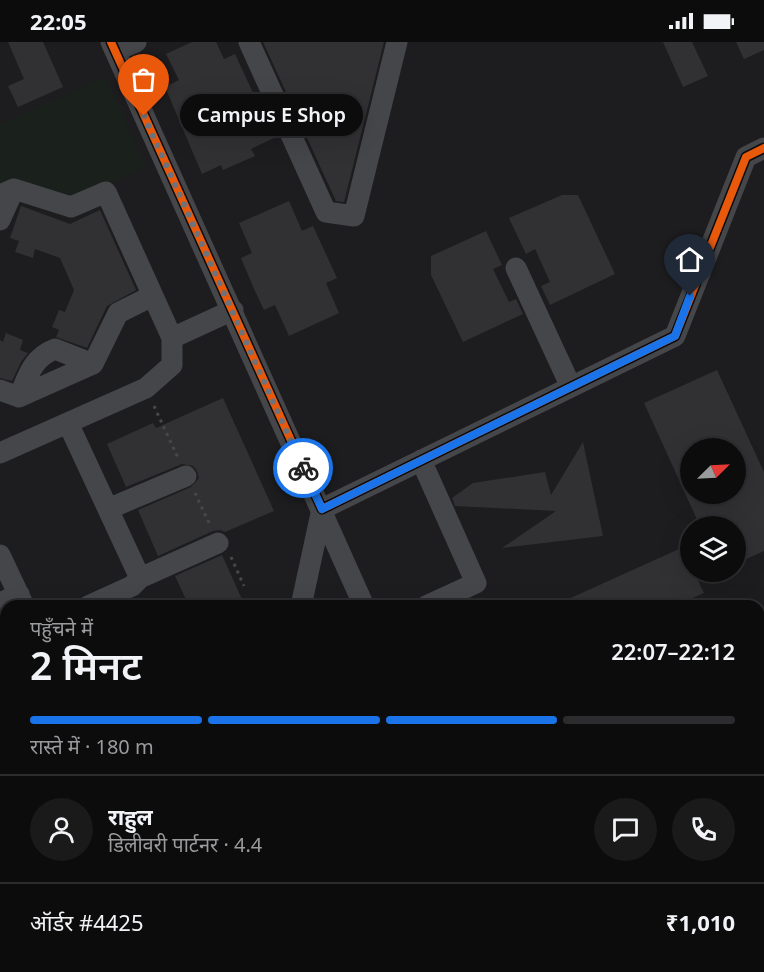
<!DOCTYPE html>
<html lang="hi">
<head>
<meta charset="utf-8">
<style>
	:root { --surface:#0c0c0d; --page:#1a1a1b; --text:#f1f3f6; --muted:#9a9b9d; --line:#2c2c2e; --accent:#1a73e8 }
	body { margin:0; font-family:"Noto Sans","Noto Sans Devanagari",sans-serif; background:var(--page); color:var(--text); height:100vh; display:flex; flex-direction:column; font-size:22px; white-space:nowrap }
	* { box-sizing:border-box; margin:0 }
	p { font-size:20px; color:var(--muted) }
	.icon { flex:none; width:33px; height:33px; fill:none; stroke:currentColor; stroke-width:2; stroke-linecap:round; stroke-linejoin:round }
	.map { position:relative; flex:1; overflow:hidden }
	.details { position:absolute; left:0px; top:558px; width:765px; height:372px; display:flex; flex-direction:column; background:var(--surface); border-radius:18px 18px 0 0; box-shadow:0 6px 24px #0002,0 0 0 2px var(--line) }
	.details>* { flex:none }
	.needle { width:39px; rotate:66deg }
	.fabs { position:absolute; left:680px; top:396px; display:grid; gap:12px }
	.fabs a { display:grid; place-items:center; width:66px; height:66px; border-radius:50%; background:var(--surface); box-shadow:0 6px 24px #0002,0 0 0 2px var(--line); font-size:30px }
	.pin { position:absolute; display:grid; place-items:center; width:51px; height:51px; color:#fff; margin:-62px -26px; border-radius:50% 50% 50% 0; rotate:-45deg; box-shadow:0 0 6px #0007 }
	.pin .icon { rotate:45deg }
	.courier { position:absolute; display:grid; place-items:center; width:60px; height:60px; margin:-30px; border:4px solid #1a73e8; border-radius:50%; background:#fff; color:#222; box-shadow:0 2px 8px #0007 }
	.bubble { position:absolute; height:42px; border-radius:21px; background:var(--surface); box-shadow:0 6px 24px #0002,0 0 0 2px var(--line); font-size:20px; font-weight:600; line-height:42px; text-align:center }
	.headline em { font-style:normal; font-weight:600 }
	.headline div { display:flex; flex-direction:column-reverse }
	.headline { display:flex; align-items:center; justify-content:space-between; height:102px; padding:0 30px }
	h1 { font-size:39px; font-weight:600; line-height:45px }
	.bar { display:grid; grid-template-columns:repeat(4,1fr); gap:9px 6px; align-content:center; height:72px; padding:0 30px }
	.bar i { height:8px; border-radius:4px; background:var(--line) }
	.bar .active { background:var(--accent) }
	.bar p { grid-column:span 4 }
	.line { display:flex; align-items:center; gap:15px; padding:0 30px; border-top:2px solid var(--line) }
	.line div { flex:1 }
	.round { display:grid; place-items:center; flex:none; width:63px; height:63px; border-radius:32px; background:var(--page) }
	.status { display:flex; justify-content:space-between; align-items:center; height:42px; padding:0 30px; background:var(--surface); direction:ltr }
	.status svg { height:16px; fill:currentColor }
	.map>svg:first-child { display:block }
	.built { fill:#1d1d1f; fill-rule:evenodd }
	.green { fill:#1a201b }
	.building { fill:#313133; fill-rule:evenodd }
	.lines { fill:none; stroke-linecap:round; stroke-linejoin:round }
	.path { stroke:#46484b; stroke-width:3; stroke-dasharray:3 4.5; stroke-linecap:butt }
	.minor { stroke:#454649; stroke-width:21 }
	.cycleway-casing { stroke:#0b0b0c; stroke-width:11 }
	.cycleway { stroke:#e8590c; stroke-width:8 }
	.done { stroke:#6f7279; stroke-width:6; stroke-dasharray:0 10.8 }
	.route { stroke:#1a73e8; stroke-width:8 }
</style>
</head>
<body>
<div class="status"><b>22:05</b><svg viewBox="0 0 49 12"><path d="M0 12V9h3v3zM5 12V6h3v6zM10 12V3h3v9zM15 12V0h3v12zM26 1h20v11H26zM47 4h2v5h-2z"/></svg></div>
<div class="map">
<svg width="764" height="930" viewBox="0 0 764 930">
	<rect width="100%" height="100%" fill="#101011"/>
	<!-- built -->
	<path class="built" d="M0,0H764V930H0ZM690,406H735V452H690ZM690,484H735V530H690ZM6,564H759V924H6Z"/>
	<!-- green -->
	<path class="green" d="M105,35L146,125L70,159L0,145V82Z"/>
	<!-- building -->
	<path class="building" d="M8,0H43L63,45L18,65L8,44L24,37Z
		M192,0H216L224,17L235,12L274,96L251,107L255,114L223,128L221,123L202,132L165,45L179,38L166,12Z
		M263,0H384L344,160L336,159Z
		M663,0H692L708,34L683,45Z
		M736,0H764V8L744,17Z
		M562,153H578L615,232L550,263L541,244L550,240L535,207L526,212L509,176Z
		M289,159L302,189L313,184L337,236L326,241L339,271L289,294L275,263L264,268L254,247L241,216L252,211L239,181Z
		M21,164L70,182L100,168L136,248L107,264L87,306L56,295L59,288L52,285L59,268L65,270L74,248L60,216L35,207L33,216L15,210L19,199L10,196Z
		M486,189L502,223L493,227L509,260L516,257L523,272L463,300L431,233V214Z
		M6,291L23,298L20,308L28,311L21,320L12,339L0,336V298L3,300Z
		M717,328L764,430V509L735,522V484H700L644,361ZM690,406H735V452H690Z
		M223,356L274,469L225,490L220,488L213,489L158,514L138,468L191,445L199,436L197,429L193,424L182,422L126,445L107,402L153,381L156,386Z
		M583,400L603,494L502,506L556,469L455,464L452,456L473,441L545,430L551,453Z
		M690,502V530H694L704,551L674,564H553Z
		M222,513L245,564H189L175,534Z"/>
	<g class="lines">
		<!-- path -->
		<path class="path" d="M154,364L179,418
			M195,451L210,483
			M231,515L244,544"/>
		<!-- minor -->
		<path class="minor" d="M111,0L364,564
			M249,0L326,170L354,174L397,0
			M115,9L136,0
			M0,153L14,147L71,165L106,150L172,296
			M0,178L14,147
			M516,226L571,345
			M0,348L19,355L93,322L118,271L152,254
			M19,355C28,334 32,316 55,307L93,322
			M68,381L140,536
			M0,411L146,346L172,323V296L233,268
			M421,418L476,541L426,564
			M108,467L186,434
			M322,467L675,294L746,115L764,106
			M0,513L24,564
			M0,561L19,552
			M88,564L132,544L140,536L218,501
			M301,564L322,467
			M759,862L764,859
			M532,924L534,930
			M221,930L223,924
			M612,930L625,924"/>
		<defs>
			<path id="cycleway" d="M111,0L322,467L675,294L746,115L764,106"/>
		</defs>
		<!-- cycleway casing -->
		<use href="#cycleway" class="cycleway-casing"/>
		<!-- cycleway -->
		<use href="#cycleway" class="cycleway"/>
	</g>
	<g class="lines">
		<!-- done -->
		<path class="done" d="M144,74L303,426"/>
		<!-- route -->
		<path class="route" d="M303,426L322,467L675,294L690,254"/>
	</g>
</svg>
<div class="fabs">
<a><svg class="needle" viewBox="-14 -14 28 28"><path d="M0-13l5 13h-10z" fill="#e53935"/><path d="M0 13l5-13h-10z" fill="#9a9b9d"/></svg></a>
<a><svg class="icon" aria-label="layers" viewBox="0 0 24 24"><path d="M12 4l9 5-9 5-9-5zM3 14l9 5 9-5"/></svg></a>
</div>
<div class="pin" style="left:144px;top:74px;background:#ea580c"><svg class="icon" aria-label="bag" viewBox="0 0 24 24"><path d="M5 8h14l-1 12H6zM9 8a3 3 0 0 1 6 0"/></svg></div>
<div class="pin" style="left:690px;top:254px;background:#1f2937"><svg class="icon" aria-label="home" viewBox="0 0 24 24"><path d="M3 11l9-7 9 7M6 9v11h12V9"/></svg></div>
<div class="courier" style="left:303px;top:426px"><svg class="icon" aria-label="bike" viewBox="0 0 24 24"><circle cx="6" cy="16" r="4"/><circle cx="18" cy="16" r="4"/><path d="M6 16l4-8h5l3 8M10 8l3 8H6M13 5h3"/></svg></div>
<div class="bubble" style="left:180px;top:52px;width:183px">Campus E Shop</div>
<section class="details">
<div class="headline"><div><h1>2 मिनट</h1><p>पहुँचने में</p></div><em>22:07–22:12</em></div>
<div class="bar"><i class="active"></i><i class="active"></i><i class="active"></i><i></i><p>रास्ते में · 180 m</p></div>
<div class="line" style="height:108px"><a class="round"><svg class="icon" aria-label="person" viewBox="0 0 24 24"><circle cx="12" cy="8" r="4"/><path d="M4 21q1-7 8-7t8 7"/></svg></a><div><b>राहुल</b><p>डिलीवरी पार्टनर · 4.4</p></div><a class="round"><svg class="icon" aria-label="chat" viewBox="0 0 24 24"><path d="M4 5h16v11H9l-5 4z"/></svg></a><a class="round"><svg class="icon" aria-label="phone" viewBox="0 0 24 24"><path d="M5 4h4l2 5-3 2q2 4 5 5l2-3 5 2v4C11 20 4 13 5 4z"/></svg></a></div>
<div class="line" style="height:78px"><div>ऑर्डर #4425</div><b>₹1,010</b></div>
</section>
</div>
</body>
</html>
